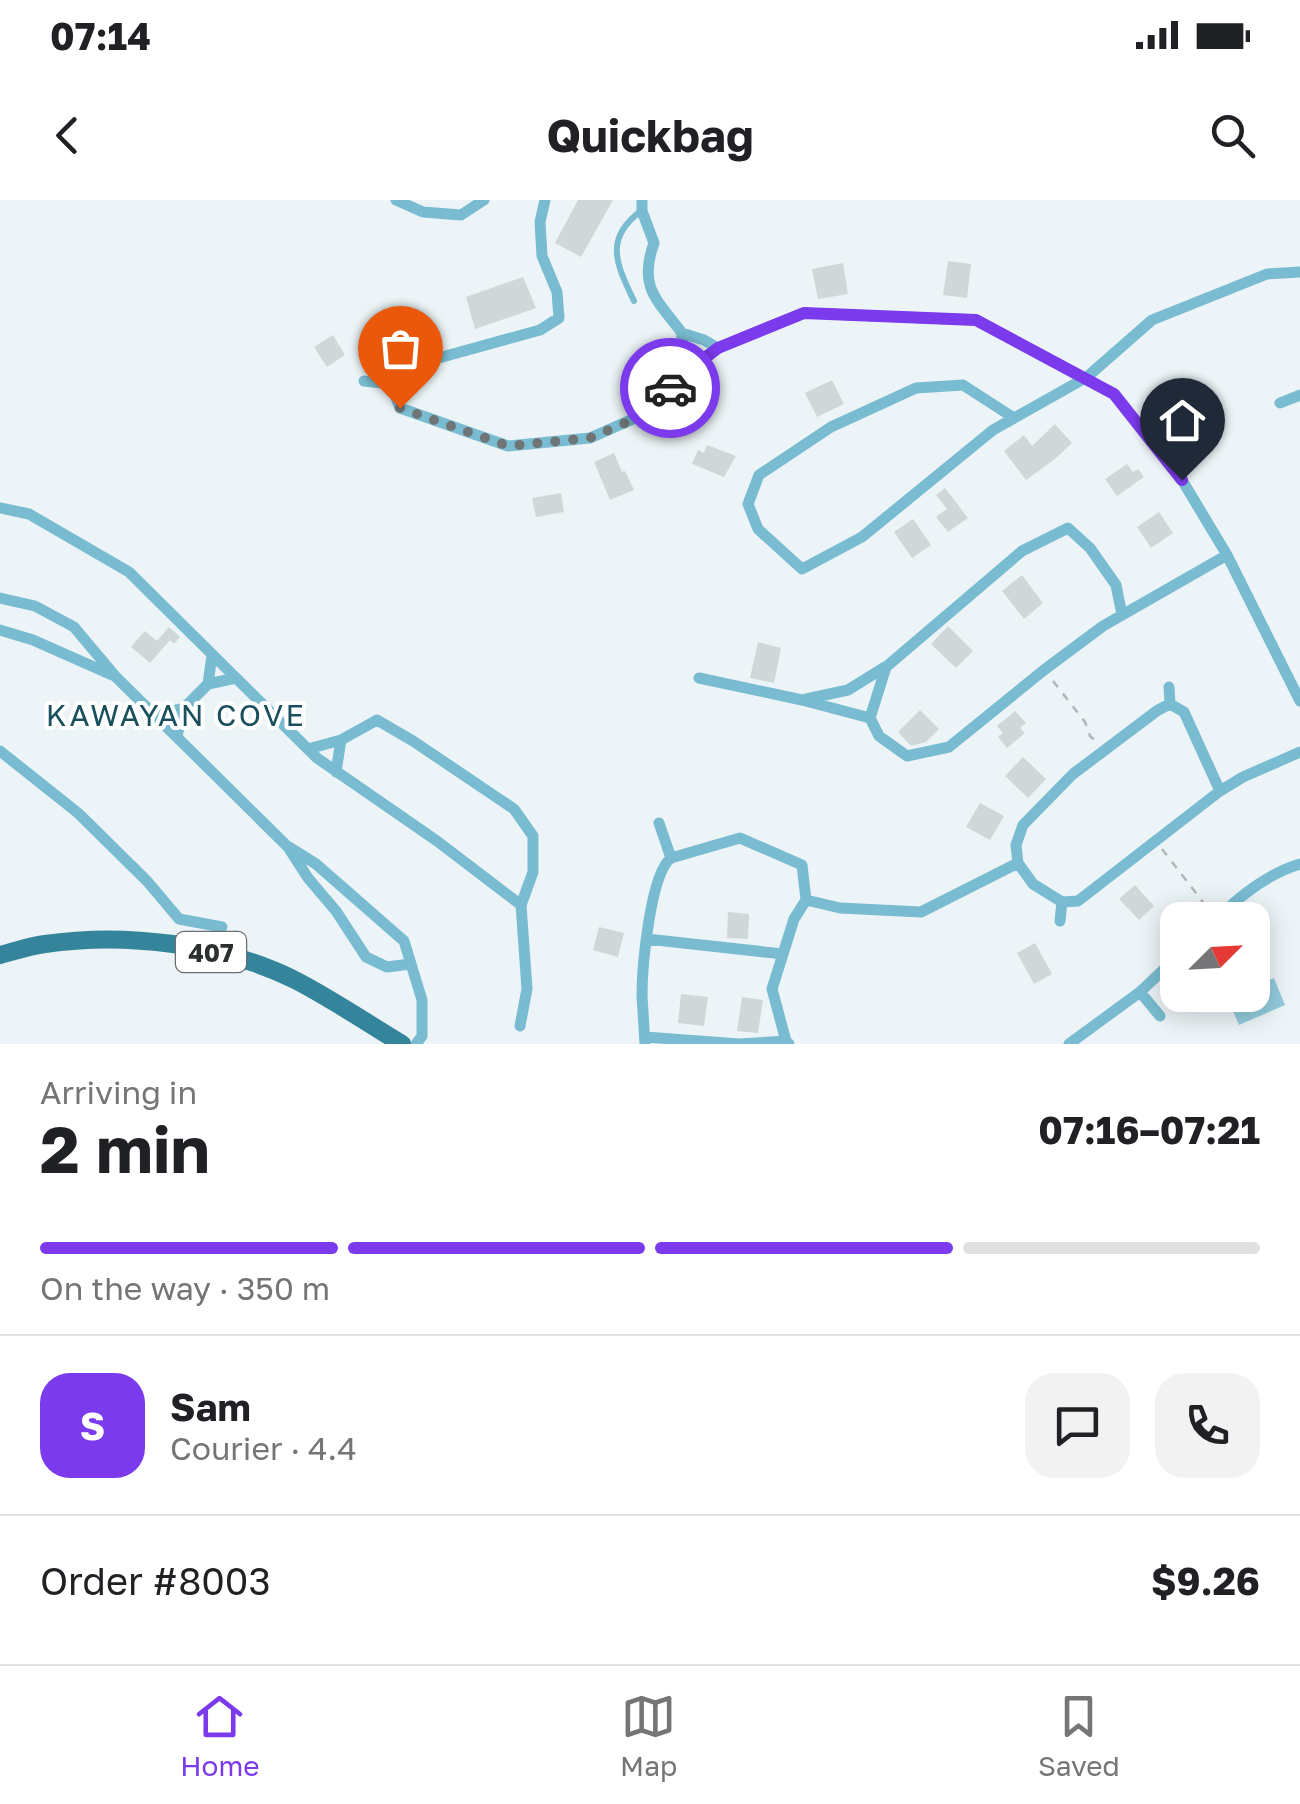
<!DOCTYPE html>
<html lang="en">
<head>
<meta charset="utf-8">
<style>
	:root { --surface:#fff; --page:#f2f2f2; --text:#202124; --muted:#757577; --line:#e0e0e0; --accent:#7c3aed }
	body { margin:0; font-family:"Golos Text",sans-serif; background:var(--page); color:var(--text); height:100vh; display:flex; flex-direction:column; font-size:38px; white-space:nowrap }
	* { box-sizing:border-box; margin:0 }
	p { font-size:32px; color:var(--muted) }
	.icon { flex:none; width:55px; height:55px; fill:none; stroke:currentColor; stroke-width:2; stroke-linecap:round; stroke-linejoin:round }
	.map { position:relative; height:844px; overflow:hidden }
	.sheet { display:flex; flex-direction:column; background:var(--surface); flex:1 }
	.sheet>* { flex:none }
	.needle { width:65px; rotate:66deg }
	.controls { position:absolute; left:1160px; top:702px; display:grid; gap:20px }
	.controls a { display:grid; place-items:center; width:110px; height:110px; border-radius:20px; background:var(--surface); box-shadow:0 5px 25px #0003; font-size:50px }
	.pin { position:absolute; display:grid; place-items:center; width:85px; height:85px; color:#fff; margin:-102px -42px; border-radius:50% 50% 50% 0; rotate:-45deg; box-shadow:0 0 10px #0007 }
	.pin .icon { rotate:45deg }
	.courier { position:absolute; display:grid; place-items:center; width:100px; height:100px; margin:-50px; border:8px solid #7c3aed; border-radius:50%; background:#fff; color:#222; box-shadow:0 2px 12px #0007 }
	.overview em { font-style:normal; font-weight:700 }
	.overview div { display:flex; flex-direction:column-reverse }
	.overview { display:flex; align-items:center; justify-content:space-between; height:170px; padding:0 40px }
	h1 { font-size:65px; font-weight:700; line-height:75px }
	.bar { display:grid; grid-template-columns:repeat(4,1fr); gap:15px 10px; align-content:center; height:120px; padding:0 40px }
	.bar i { height:12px; border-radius:8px; background:var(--line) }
	.bar .selected { background:var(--accent) }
	.bar p { grid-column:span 4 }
	.line { display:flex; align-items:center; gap:25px; padding:0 40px; border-top:2px solid var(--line) }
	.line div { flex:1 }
	.round { display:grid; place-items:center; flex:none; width:105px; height:105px; border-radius:30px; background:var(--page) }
	.status { display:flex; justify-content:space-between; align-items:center; height:70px; padding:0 50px; background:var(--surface); direction:ltr }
	.status svg { height:28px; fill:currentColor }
	header { display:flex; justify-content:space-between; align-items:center; height:130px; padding:0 40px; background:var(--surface); font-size:45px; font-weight:700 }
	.menu { display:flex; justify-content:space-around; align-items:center; height:140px; border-top:2px solid var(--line); background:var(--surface); font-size:28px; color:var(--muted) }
	.menu a { display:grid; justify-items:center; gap:5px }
	.menu .selected { color:var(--accent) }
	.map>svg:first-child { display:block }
	.green { fill:#93cbdd }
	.building { fill:#cfd7d9 }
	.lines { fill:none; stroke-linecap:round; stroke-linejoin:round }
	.path { stroke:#b0b6b9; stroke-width:2.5; stroke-dasharray:8 8; stroke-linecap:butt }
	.lane { stroke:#79bcd1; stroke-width:6 }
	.street { stroke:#79bcd1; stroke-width:11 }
	.primary { stroke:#34859b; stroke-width:18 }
	.done { stroke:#6f7476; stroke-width:10; stroke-dasharray:0 18 }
	.route { stroke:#7c3aed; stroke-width:12 }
	.labels { text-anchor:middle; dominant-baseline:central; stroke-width:8; stroke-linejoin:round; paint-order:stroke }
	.shield { fill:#fff; stroke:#6b6d6e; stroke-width:2.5 }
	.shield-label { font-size:25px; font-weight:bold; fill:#2c2f30 }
	.neighbourhood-label { font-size:30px; letter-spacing:2.5px; fill:#1a4f5e; stroke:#fff }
</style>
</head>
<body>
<div class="status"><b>07:14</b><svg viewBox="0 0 49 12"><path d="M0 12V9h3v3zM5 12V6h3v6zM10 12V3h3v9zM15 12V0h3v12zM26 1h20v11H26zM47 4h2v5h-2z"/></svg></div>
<header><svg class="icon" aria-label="back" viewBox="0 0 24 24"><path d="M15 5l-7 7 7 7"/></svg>Quickbag<svg class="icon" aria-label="search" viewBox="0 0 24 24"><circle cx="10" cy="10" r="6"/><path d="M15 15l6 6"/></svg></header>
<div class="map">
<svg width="1300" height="844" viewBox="0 0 1300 844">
	<rect width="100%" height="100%" fill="#ecf4f7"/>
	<!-- green -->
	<path class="green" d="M1274,778L1285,805L1239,825L1227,797L1233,795H1252L1253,787Z"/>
	<!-- building -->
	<path class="building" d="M578,0H613L581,57L555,43Z
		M948,61L971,64L967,98L943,95Z
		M843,63L848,94L818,99L812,69Z
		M523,77L536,108L475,129L466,97Z
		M333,135L345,155L327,167L314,147Z
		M832,180L844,204L817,217L805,193Z
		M1055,224L1072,243L1055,259L1026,280L1004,251L1024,235L1032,246Z
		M707,245L736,256L724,277L692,264L698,250L704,253Z
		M614,253L622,272L625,271L634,290L610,300L594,262Z
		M1127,264L1133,272L1138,269L1144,277L1117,296L1105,279Z
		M945,288L968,318L948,332L936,317L947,309L936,295Z
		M561,293L564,312L536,317L532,298Z
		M1159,312L1173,333L1151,348L1137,327Z
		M913,319L931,345L912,358L894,332Z
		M1022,375L1043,403L1024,419L1002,391Z
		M948,426L973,451L956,468L931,444Z
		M169,427L180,437L174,444L170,440L150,463L131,447L145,431L157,441Z
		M758,442L781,448L774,483L750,478Z
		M920,510L939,529L926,542L911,546L898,532Z
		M1015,511L1026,523L1020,528L1025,533L1007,548L998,537L1003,533L997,526Z
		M1023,557L1046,579L1028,598L1005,576Z
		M980,603L1004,616L990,640L966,627Z
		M1135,685L1154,706L1139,720L1119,699Z
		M728,712L749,714L748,739L727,738Z
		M599,727L624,733L618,757L593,750Z
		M1035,743L1052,774L1034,784L1017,753Z
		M681,794L708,797L704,826L678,823Z
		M742,797L763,800L758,833L737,831Z"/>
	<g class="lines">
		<!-- path -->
		<path class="path" d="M1053,481L1085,522L1090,536L1097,542
			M1162,649L1209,710"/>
		<!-- lane -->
		<path class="lane" d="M634,101C617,65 603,39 641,11"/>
		<!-- street -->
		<path class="street" d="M396,0L423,12L461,15L484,0
			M545,0L540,22L542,56L557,92L559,118L540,130L406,167L391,184L400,208L508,246L590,238L642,215L689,169L718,148L803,113L976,120L1114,194L1182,280L1227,355L1300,501
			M642,0V11L654,43C638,87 657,100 682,133
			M689,169L681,151L682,133L704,140L718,148
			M364,181L391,184
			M1280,203L1300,195
			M1014,218L963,185L916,188L831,227L759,275L748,304L758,329L802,369L862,337L993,230L1087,177L1152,120L1267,74L1300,72
			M0,308L29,314L129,372L317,558L437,641L521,705
			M0,398L35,406L74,427L116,477L288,647L308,678L336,711L366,757L387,767L410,764
			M1122,415L1116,385L1090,348L1068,328L1022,351L886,467L870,518L879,536L907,556L949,547L1044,470L1103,426L1227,355
			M0,430L33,440L112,475
			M212,455L208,484L236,478
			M699,478L802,500L870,518
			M1169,487L1170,504
			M806,499L848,490L885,467
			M184,508L208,484
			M156,515L184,508L177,536
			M341,540L377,520L413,541L514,609L533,636V672L521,705L527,789L520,826
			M308,549L341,540L336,572
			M0,551L78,613L147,681L179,719L222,727
			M1220,591L1184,512L1170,504L1158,510L1073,574L1023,625L1016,645L1018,663L1033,684L1062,702L1078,701L1220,591L1243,577L1300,552
			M659,623L671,658
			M289,647L316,664L404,741L422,800V836L416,844
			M806,700L840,708L921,712L1018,663
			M1216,720C1238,697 1269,673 1300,664
			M1060,721L1062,702
			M647,739L783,754
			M1140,792L1160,816
			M645,837L739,844L786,841
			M645,844C644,828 643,812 642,796C642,768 650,674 671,658L740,638L802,665L806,700L794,719L772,789L786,841L789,844
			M1069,844L1140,792L1178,756"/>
		<!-- primary -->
		<path class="primary" d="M0,755C15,751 30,746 45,744C125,732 223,744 295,780C332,799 367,823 402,844"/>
	</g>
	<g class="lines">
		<!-- done -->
		<path class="done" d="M400,208L508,246L590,238L642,216L670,188"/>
		<!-- route -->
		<path class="route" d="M670,188L689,170L718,148L804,113L976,120L1114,194L1182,280"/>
	</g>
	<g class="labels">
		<!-- shield labels -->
		<rect class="shield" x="176" y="732" width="70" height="40" rx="8"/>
		<g class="shield-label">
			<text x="211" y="752">407</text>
		</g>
		<!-- neighbourhood labels -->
		<g class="neighbourhood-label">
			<text x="176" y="515">KAWAYAN COVE</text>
		</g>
	</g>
</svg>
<div class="controls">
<a><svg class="needle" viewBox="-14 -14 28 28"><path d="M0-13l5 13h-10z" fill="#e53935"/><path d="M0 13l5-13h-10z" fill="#757577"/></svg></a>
</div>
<div class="pin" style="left:400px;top:208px;background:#ea580c"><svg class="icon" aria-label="bag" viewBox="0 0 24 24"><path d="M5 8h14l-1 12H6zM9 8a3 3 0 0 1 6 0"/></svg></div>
<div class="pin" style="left:1182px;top:280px;background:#1f2937"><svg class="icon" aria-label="home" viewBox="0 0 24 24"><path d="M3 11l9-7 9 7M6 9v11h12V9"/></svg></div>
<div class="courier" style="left:670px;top:188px"><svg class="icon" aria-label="car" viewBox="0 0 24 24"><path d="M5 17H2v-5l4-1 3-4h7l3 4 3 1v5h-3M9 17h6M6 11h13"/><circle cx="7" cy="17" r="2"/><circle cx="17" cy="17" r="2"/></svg></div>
</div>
<section class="sheet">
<div class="overview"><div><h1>2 min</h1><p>Arriving in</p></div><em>07:16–07:21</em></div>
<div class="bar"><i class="selected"></i><i class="selected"></i><i class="selected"></i><i></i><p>On the way · 350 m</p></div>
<div class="line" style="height:180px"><b class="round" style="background:var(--accent);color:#fff">S</b><div><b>Sam</b><p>Courier · 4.4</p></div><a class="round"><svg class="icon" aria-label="chat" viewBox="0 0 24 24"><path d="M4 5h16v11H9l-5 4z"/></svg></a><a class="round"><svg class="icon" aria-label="phone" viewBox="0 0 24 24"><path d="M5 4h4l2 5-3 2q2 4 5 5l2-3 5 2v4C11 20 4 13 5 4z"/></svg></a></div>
<div class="line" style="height:130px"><div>Order #8003</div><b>$9.26</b></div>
</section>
<nav class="menu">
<a class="selected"><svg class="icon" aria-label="home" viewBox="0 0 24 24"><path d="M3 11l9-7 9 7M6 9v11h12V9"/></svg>Home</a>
<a><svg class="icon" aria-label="map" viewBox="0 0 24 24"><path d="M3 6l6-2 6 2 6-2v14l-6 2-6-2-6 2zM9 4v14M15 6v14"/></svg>Map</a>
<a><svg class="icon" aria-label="saved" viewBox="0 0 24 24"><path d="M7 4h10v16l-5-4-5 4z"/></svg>Saved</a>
</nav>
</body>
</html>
